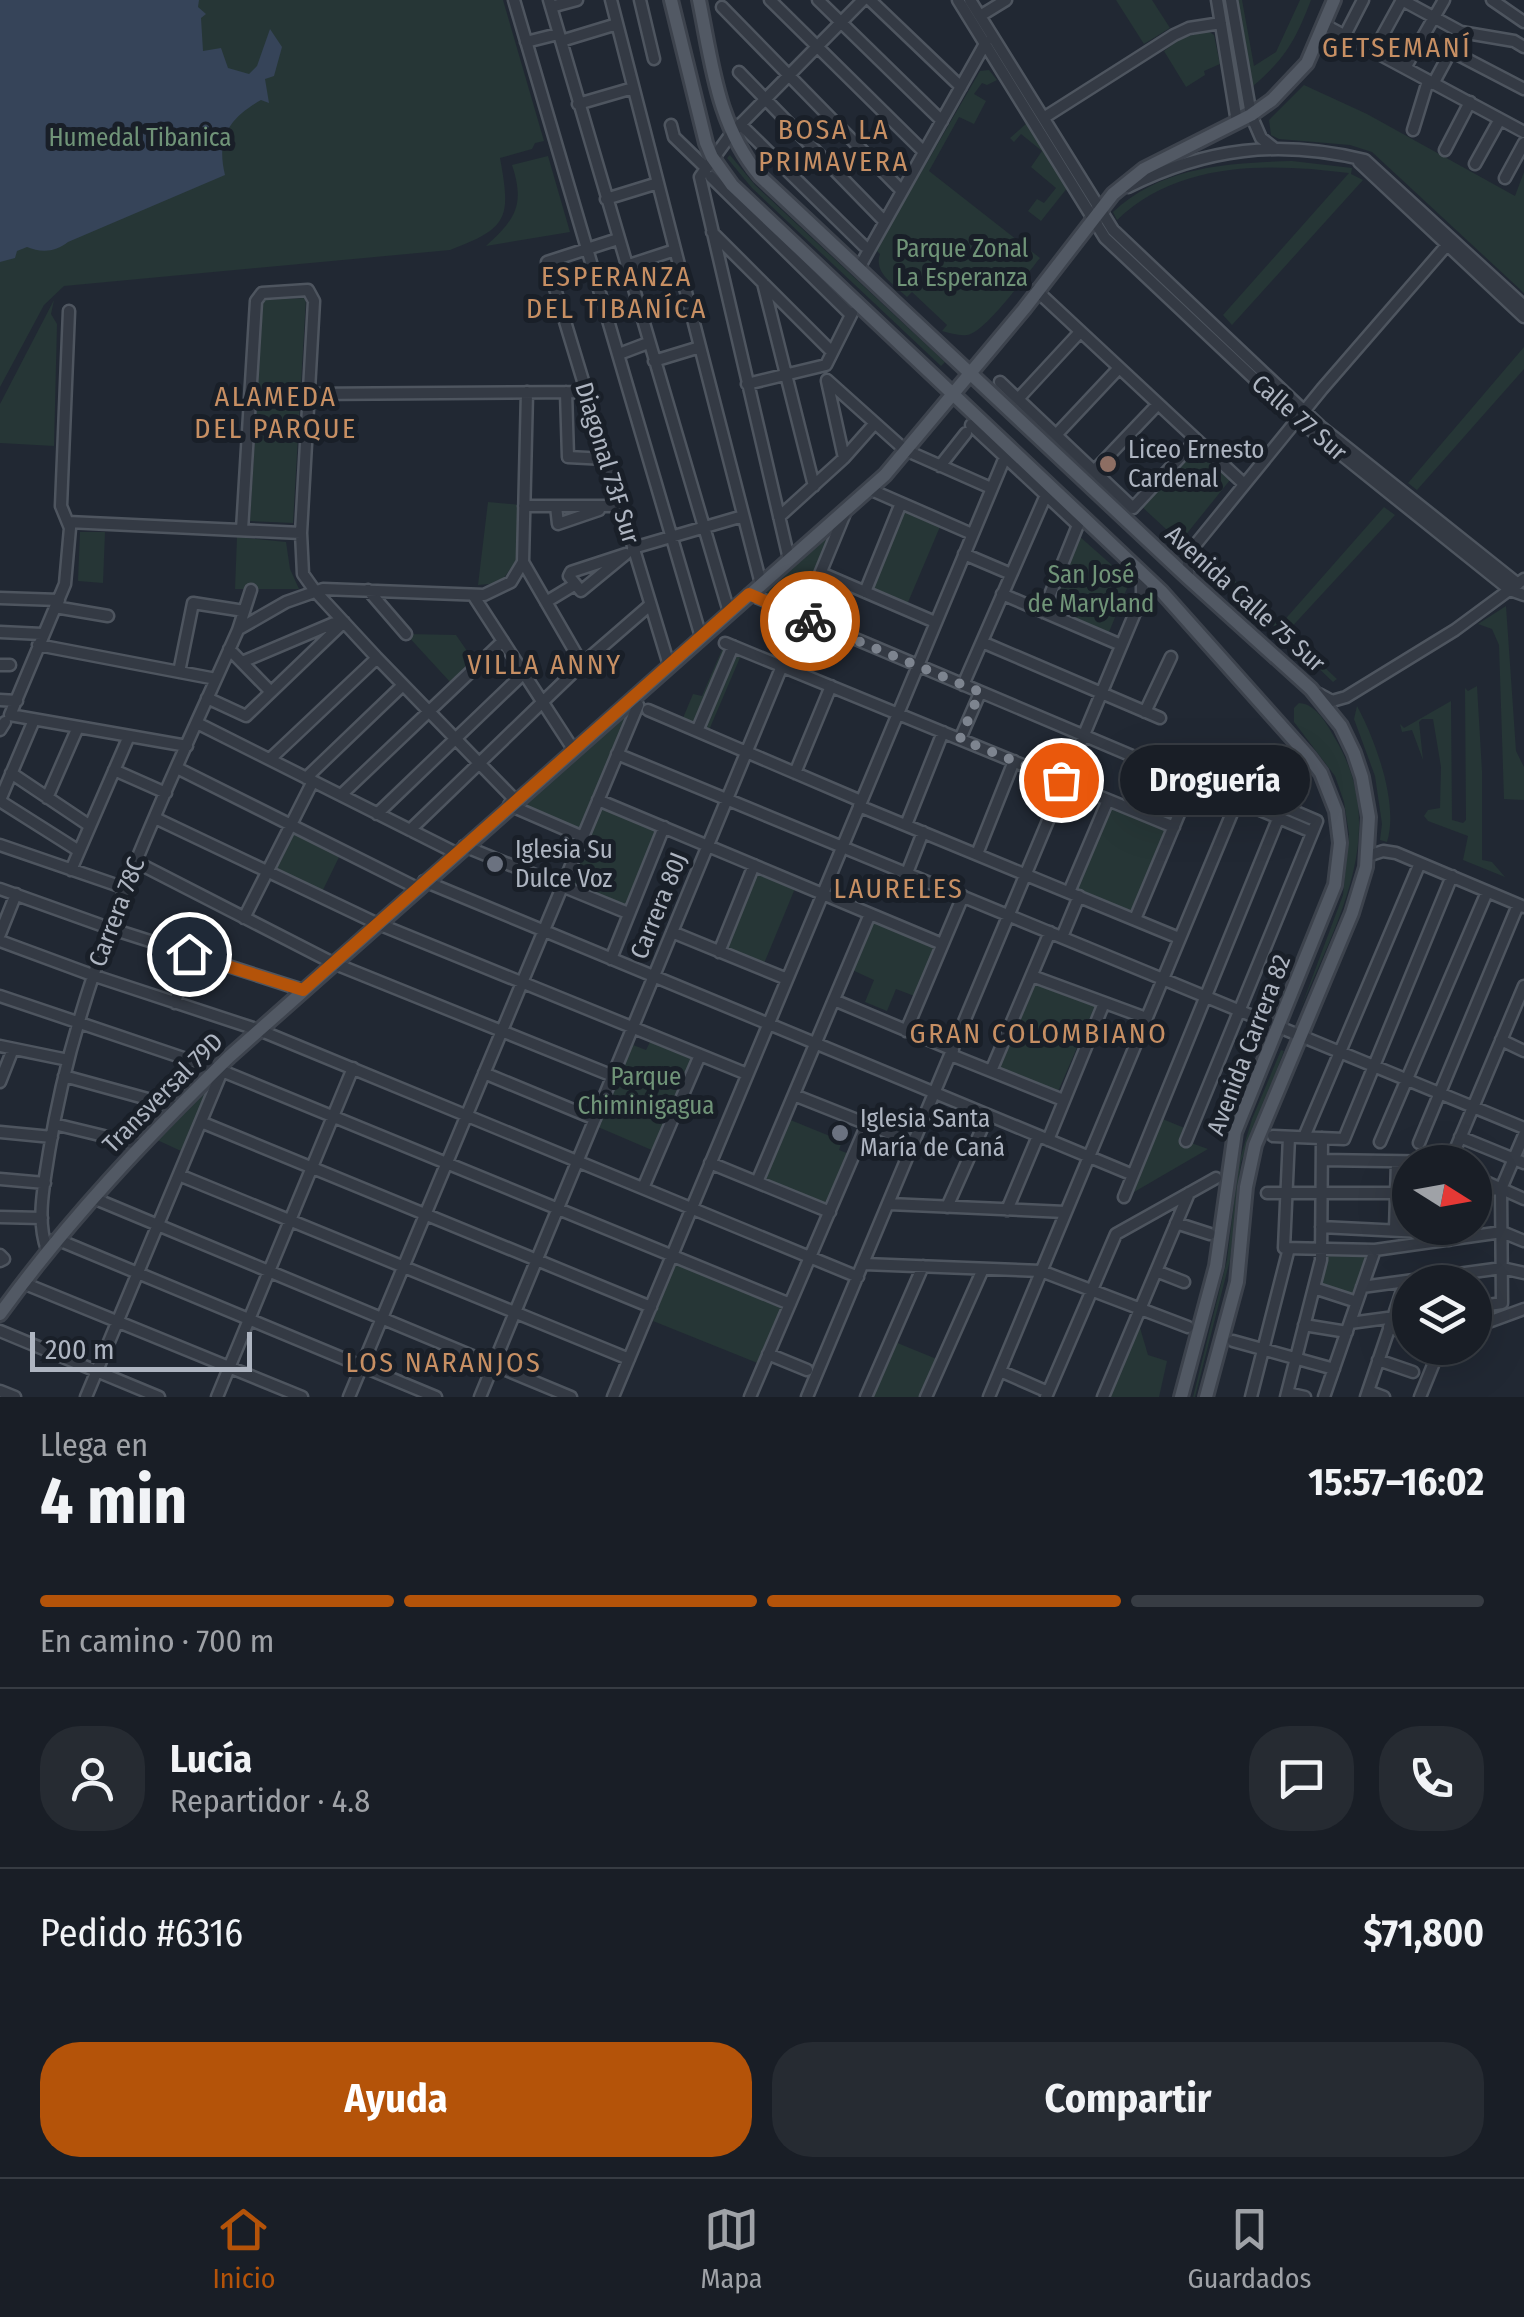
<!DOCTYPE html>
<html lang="es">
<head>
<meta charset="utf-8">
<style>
	:root { --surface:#191e26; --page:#262b32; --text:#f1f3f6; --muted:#9fa2a7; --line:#373c43; --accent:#b45309 }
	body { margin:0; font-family:"Fira Sans Condensed",sans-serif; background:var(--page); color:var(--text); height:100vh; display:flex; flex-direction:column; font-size:38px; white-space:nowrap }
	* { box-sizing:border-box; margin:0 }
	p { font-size:32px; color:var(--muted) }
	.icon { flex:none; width:55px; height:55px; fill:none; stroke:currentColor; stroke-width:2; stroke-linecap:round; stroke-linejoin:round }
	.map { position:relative; height:1397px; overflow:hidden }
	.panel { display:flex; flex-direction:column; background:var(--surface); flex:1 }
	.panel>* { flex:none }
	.needle { width:65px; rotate:101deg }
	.tools { position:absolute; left:1392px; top:1145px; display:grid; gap:20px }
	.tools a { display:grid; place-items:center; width:100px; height:100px; border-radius:50%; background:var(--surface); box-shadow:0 10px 40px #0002,0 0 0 2px var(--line); font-size:50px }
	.scale { position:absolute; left:30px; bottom:25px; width:222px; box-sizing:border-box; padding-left:10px; border:5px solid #aeb5c1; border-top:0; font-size:28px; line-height:35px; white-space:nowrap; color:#aeb5c1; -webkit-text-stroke:8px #191f28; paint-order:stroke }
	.pin { position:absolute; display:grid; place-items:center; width:85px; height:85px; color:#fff; margin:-42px; border:5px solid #fff; border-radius:50%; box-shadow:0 2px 10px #0007 }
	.courier { position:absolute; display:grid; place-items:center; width:100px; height:100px; margin:-50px; border:8px solid #b45309; border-radius:50%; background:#fff; color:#222; box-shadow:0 2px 12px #0007 }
	.bubble { position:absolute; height:70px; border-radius:35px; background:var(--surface); box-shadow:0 10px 40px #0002,0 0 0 2px var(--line); font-size:32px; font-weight:700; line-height:70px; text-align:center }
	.summary em { font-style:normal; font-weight:700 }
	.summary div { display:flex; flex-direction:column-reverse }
	.summary { display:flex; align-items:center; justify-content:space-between; height:170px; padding:0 40px }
	h1 { font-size:65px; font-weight:700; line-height:75px }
	.bar { display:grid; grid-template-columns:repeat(4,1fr); gap:15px 10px; align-content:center; height:120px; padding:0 40px }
	.bar i { height:12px; border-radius:8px; background:var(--line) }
	.bar .current { background:var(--accent) }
	.bar p { grid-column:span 4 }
	.line { display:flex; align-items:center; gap:25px; padding:0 40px; border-top:2px solid var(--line) }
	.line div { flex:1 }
	.round { display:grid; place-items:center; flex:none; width:105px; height:105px; border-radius:40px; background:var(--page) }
	.primary-button { display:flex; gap:20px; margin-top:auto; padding:20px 40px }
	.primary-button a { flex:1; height:115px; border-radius:40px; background:var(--accent); color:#fff; font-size:40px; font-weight:700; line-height:115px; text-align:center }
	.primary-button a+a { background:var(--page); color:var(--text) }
	.tab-bar { display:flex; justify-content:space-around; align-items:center; height:140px; border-top:2px solid var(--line); background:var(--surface); font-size:28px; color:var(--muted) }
	.tab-bar a { display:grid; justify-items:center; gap:5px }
	.tab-bar .current { color:var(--accent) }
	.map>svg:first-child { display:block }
	.green { fill:#263636 }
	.water { fill:#364459 }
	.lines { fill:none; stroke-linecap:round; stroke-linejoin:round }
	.minor-casing { stroke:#4e555f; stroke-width:15 }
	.major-casing { stroke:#3d434d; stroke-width:18 }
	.minor { stroke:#343a44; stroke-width:10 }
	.major { stroke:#525964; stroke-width:12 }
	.done { stroke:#7d848f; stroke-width:10; stroke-dasharray:0 18 }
	.route { stroke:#b45309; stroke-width:12 }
	.education-dot { fill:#8d6e63; stroke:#191f28; stroke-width:4 }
	.worship-dot { fill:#6b7280; stroke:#191f28; stroke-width:4 }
	.labels { text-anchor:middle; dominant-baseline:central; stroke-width:10; stroke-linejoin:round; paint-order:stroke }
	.park-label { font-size:25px; fill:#709478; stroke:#191f28 }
	.street-label { font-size:25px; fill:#aeb5c1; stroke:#191f28 }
	.poi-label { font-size:25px; fill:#aeb5c1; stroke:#191f28; text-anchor:start }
	.neighbourhood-label { font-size:28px; letter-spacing:2.5px; fill:#c78f63; stroke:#191f28 }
</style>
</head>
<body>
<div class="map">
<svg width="1524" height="1397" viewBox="0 0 1524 1397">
	<rect width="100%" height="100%" fill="#212833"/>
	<!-- green -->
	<path class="green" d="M0,0H503L544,141L535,143L532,149L500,158C511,218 509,228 450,250L64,286L44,305L0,387Z
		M1116,0H1152L1170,28L1144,44Z
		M1238,0H1242L1254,66L1276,52L1300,0H1311C1296,39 1286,58 1253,86Z
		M1208,31L1214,35L1220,64L1204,71L1205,75L1186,87L1164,51L1181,38Z
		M989,70L997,80L987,85L982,83L974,94L986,101L974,124L959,117L929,171L1040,258C1026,275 986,332 967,335C959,336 950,333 942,331L947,325L912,292L907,297C895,285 873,273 880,254L876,250L980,71Z
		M1304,85L1367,114L1515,196L1524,172V293L1372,152L1350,145L1279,139L1271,135L1269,120Z
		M1028,122L1068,187L1041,221L1028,211L1037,199L1044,203L1056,188L1031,167L1042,151L1021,134L1014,142L1010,138Z
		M730,155L755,185L945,362L941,366L752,188L727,158Z
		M548,156L570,232L486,246C516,219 525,204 512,165Z
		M1292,161L1352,168L1351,174L1363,180L1232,325L1223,315L1349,173C1270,163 1179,160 1117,220L1113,212C1162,166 1228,163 1292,161Z
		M306,298L293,523L250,521L263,300Z
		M54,300L51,314L57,324L54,446L0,443V404Z
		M1524,347V369L1417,490L1408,483Z
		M1195,447L1230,480L1180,542L1140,505Z
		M488,502L521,505L517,560L500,583L478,585Z
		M903,506L942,522L906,607L867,590Z
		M1384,507L1395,515L1287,632L1337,679L1333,682L1284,635L1286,632L1281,625L1277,629L1201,558V549L1281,624Z
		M837,523L800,614L757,595Z
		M80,532H105L103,583L78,581Z
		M1079,536L1130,581L1109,632L1050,608Z
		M237,537L286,542L290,569L299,589H235Z
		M1506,606L1516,751L1524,767V800L1504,799L1499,645L1492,629L1478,624Z
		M406,634L456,635L474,661L451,683Z
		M724,645L742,653L709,730L683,718L693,694L702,696Z
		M1477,686L1482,771V860L1492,862L1505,877L1463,860L1468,836L1428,821L1424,816L1428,810L1440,808L1441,767L1433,719H1422L1419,722L1423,760L1412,730L1402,732L1400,724L1404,728L1451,701L1452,820L1463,823L1466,820L1465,688L1468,691Z
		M636,700L579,832L517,806Z
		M1299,703C1317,704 1328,726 1336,740C1391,834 1335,924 1299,1013L1343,895L1349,834L1344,802L1335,776L1294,722V708Z
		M1357,706C1376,741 1399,805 1387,842L1380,840L1382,824L1375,776L1354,719Z
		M1111,803L1169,828L1133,914L1075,889Z
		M599,807L657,831L625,909L566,884Z
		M293,831L340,855L321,894L273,870Z
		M755,869L796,886L763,966L722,949Z
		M871,918L938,946L917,997L896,989L887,1011L865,1002L874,980L850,969Z
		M1033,980L1095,1006L1057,1094L996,1067Z
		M652,1038L694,1056L654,1151L598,1127L633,1045L646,1050Z
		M1281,1050L1284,1051L1241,1162L1230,1260L1195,1397H1193L1227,1260L1239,1162L1252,1119Z
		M214,1077L181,1151L155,1139Z
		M1160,1118L1187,1129L1183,1140L1208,1149L1129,1195Z
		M788,1119L842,1141L839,1150L849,1154L827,1206L763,1180Z
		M1327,1256L1368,1257L1355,1298L1318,1287Z
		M675,1264L783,1308L760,1364L653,1321Z
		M1138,1321L1148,1355L1167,1361L1159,1397H1109Z
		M895,1342L939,1360L924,1397H871Z"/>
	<!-- water -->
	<path class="water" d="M0,0H199L198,7L206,14L201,18L203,51L221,48L228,68L249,74L257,66L270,29L282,47L274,76L265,79L269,103L261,100C229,118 216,138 225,175L68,242C56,252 41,253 27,247L17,251L15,258L0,262Z"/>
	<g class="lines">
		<defs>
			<path id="minor" d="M514,0L701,637
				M549,0L729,612
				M611,0L761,584
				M640,0L654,59
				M770,0L924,152
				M818,0L942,121
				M870,0L961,87
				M958,0L1105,238L1297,419L1510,590L1524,595
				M970,0L1113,230L1320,426L1518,584
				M1217,0L1237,122
				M1231,0L1251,115L1261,138L1275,149
				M1492,0L1524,22
				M551,7L577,0
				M722,7L902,191
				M980,16L1006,0
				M1325,25L1524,132
				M1345,35L1363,0
				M561,41L617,24
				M526,42L558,34
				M1374,51L1402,0L1461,32L1514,41L1524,47
				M1451,51L1524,89
				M1405,68L1444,0
				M739,72L885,222
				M1433,84L1461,32
				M578,104L633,88
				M1045,117L1174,35L1189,28L1221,23
				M740,124L864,246
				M671,125L674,137L705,167
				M1413,130L1428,81
				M1445,150L1470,102
				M1359,162L1524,317
				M1475,164L1500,119
				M711,177L851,315
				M1505,178L1524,143
				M1128,187C1206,148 1279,139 1365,160L1524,306
				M606,199L658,183
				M712,232L832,352
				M618,239L547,262L669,665
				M626,266L675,250
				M859,268L986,42
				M763,283L814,486
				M1036,290L1244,484
				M69,311L61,506L70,528L65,584L10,715L187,746
				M619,354L648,343
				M654,361L700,347
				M827,380L905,450L991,488
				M827,381L844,458
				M1000,382L1133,508L1196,440
				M747,384L826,365L852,313
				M527,392L523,562L582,664
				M566,392L568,457L606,459
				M308,394L585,392
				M1018,399L1080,332
				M971,425L1078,525L1043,612
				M1056,435L1119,368
				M940,466L966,433
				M1094,471L1158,404
				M869,489L972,534
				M524,506H620
				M556,506L558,524L599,510
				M779,517L844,458L875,423
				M68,522L301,533
				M242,530L256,301L262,293L308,290L314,301L301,533L303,574L315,591L377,658L515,800
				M633,548L743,516
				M626,554L581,591L569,576L571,572Z
				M964,554L1011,574
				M789,559L700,177L731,134L863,0
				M821,573L935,622
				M1188,578V563L1196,544L1322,389L1447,245
				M368,590L406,634
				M865,592L901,503
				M749,594L1312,832
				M1002,594L1121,645
				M473,595L573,749
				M0,598L59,600
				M546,602L574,585
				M55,607L108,616
				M239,629L286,602L323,589L484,595L511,582L523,562
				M0,632L42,634
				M982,642L1160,718
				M725,643L1174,827
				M38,645L216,679
				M229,649L271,692
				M242,662L341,620
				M0,665H10
				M179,672L193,603L244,611
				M963,685L1046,495
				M1319,694L1332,701L1346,697L1455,630L1524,579
				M207,698L246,716L344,622
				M0,700L17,701
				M648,710L861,801
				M1145,712L1171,657
				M197,723L456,853
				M0,730L5,722
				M697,731L733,646
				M960,739L980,693
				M617,754L1524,1128
				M270,759L377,658
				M177,768L417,888
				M114,770L166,793
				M11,773L90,826
				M795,773L831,686
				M306,778L403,685
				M341,795L503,641
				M47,798L78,727
				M0,800L34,720
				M598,800L942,944
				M0,801L79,851
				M509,805L583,837
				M859,806L1179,938
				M377,814L524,673
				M155,818L376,923L747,1074
				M906,825L943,732
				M410,830L582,664L650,605
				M0,845L125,888
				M464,846L628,913
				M977,854L1014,761
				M1368,856L1383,851L1396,853L1524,907
				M136,862L333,963L613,1076
				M71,870L129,736
				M907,873L923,832
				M424,881L1133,1175
				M0,889L109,928L303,990
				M1069,892L1108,800
				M244,918L313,781
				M1135,919L1192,783
				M672,932L787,979
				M0,934L16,894
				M1062,937L1079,896
				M0,941L92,975L259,1030L858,1277
				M719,952L754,865
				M611,959L664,827
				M1032,976L1146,1018
				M0,996L222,1071L790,1304
				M834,1000L953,1050
				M175,1003L189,954
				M906,1031L963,896
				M1501,1040L1524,1051
				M0,1046L68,1060
				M951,1055L1063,1100
				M991,1071L1050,932
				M484,1073L595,1119
				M64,1076L177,1107
				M0,1082L13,1049
				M794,1095L915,1143
				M201,1122L651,1307
				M54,1124L141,1145
				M0,1132L52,1137
				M1273,1136L1344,1139L1452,876
				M1289,1137L1284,1248L1375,1250L1502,1232L1524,1241
				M1304,1137L1420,863
				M1460,1137L1524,1163
				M1048,1140L1104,1003
				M1380,1142L1487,892
				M1419,1143L1518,905
				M1322,1160L1450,1162
				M1450,1162L1524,986
				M710,1163L830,1212
				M179,1175L629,1359
				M1475,1177L1524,1199
				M0,1179L45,1183
				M757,1182L870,914
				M643,1188L700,1055
				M1475,1191L1500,1189
				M1267,1193H1410
				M1124,1197L1278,819
				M93,1198L571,1397
				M889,1204L1065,1212
				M947,1207L988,1115
				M1007,1210L1038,1136
				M0,1217L42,1218
				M1176,1223L1210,1234
				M1321,1227L1442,1233L1449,1240
				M1395,1230L1397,1162
				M56,1239L436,1397
				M47,1250C36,1219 44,1185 49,1152C78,968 163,799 238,630L251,590
				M0,1255L4,1259L0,1261
				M864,1264L1041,1271L1188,1327
				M1156,1271L1184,1282
				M23,1283L302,1397
				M1362,1287L1502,1268L1524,1273
				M1314,1288L1357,1302
				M1475,1307L1502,1303L1501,1189L1524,1135
				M1350,1323L1410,1315
				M1304,1325L1347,1332
				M1389,1327L1410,1335
				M1475,1327L1524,1309
				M0,1331L159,1397
				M1233,1341L1334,1369
				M768,1354L807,1370
				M1378,1360L1413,1372
				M1000,1371L1048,1392
				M0,1391L15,1397
				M1368,1391L1384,1397
				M1287,1393L1305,1397
				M86,1397L222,1071
				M217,1397L353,1068
				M349,1397L638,705
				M480,1397L846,511
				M613,1397L1005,457
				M750,1397L867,1124
				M807,1397L1142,596V573
				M866,1397L923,1266
				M926,1397L983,1269
				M989,1397L1242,789L1317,821L1186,1141
				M1046,1397L1116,1234L1216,1178
				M1103,1397L1189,1193
				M1251,1397L1289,1248
				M1286,1397L1321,1260L1322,1138
				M1324,1397L1375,1250
				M1366,1397L1405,1282
				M1420,1397L1440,1348"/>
			<path id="major" d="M671,0L706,143L712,157L732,185L1161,591L1309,757L1321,773L1336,811L1340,843L1335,885L1235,1132L1216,1266L1181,1397
				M699,0C712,63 717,125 760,176L1188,578L1311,689L1341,726L1354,753L1362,777L1369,817L1366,867L1352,913L1255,1145L1246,1187L1237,1282L1206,1397
				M0,1314C68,1220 146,1138 229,1057L885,475L1024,309L1113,194L1144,169L1251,115L1272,100L1307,63L1334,0"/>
		</defs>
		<!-- minor casing -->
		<use href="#minor" class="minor-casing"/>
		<!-- major casing -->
		<use href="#major" class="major-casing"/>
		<!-- minor -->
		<use href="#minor" class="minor"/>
		<!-- major -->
		<use href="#major" class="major"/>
	</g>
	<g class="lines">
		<!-- done -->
		<path class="done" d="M810,621L980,692L960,739L1061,780"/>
		<!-- route -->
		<path class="route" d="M189,954L303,990L749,594L810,621"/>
	</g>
	<!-- markers -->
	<circle class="education-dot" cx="1108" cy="464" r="10"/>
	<g class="worship-dot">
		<circle cx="495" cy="864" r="10"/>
		<circle cx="840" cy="1133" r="10"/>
	</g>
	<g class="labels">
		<!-- park labels -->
		<g class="park-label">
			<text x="140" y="138">Humedal Tibanica</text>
			<text x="962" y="249">Parque Zonal<tspan x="962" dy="29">La Esperanza</tspan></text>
			<text x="1091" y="575">San José<tspan x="1091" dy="29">de Maryland</tspan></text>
			<text x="646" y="1077">Parque<tspan x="646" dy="29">Chiminigagua</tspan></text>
		</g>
		<!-- street labels -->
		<g class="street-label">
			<text transform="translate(1299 418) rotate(41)">Calle 77 Sur</text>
			<text transform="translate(607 463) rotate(73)">Diagonal 73F Sur</text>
			<text transform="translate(1245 599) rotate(42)">Avenida Calle 75 Sur</text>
			<text transform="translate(659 906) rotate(-68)">Carrera 80J</text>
			<text transform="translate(117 912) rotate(-69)">Carrera 78C</text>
			<text transform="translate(1249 1045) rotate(-69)">Avenida Carrera 82</text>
			<text transform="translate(163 1093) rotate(-45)">Transversal 79D</text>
		</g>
		<!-- poi labels -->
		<g class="poi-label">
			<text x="1128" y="450">Liceo Ernesto<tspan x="1128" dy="29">Cardenal</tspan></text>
			<text x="515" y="850">Iglesia Su<tspan x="515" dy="29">Dulce Voz</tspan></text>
			<text x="860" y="1119">Iglesia Santa<tspan x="860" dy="29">María de Caná</tspan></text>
		</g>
		<!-- neighbourhood labels -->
		<g class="neighbourhood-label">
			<text x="1397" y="47">GETSEMANÍ</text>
			<text x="834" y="129">BOSA LA<tspan x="834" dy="32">PRIMAVERA</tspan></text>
			<text x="617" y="276">ESPERANZA<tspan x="617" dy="32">DEL TIBANÍCA</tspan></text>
			<text x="276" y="396">ALAMEDA<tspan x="276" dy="32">DEL PARQUE</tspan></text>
			<text x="545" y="664">VILLA ANNY</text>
			<text x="899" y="888">LAURELES</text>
			<text x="1039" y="1033">GRAN COLOMBIANO</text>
			<text x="444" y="1362">LOS NARANJOS</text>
		</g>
	</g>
</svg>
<div class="tools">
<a><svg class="needle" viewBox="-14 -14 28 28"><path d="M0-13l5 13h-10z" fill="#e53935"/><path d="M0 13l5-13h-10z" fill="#9fa2a7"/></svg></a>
<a><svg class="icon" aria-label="layers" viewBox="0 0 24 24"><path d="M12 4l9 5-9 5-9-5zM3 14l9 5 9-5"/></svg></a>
</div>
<div class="scale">200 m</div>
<div class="pin" style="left:1061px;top:780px;background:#ea580c"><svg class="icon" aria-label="bag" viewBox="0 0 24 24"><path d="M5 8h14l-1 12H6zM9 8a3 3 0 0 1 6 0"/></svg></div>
<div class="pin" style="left:189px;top:954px;background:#1f2937"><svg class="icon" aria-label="home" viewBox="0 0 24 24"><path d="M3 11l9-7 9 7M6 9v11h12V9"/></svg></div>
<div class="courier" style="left:810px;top:621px"><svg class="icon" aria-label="bike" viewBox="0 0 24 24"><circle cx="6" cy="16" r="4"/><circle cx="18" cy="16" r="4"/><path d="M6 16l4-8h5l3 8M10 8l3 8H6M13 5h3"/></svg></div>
<div class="bubble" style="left:1120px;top:745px;width:190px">Droguería</div>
</div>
<section class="panel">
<div class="summary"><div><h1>4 min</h1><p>Llega en</p></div><em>15:57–16:02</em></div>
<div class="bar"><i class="current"></i><i class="current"></i><i class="current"></i><i></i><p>En camino · 700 m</p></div>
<div class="line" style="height:180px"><a class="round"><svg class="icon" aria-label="person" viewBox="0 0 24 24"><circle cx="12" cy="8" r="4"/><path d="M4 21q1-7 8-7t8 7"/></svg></a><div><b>Lucía</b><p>Repartidor · 4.8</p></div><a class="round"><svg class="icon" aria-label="chat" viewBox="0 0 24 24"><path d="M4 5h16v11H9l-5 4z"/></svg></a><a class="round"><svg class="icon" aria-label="phone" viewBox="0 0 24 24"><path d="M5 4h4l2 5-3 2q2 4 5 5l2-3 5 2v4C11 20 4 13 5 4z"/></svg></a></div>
<div class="line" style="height:130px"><div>Pedido #6316</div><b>$71,800</b></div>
<div class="primary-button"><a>Ayuda</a><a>Compartir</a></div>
</section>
<nav class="tab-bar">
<a class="current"><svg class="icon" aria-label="home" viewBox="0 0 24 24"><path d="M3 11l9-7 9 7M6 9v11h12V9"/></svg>Inicio</a>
<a><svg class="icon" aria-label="map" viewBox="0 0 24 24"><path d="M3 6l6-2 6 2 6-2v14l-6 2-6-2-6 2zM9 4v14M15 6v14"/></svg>Mapa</a>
<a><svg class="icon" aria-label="saved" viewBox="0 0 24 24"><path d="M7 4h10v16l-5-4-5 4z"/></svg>Guardados</a>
</nav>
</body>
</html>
